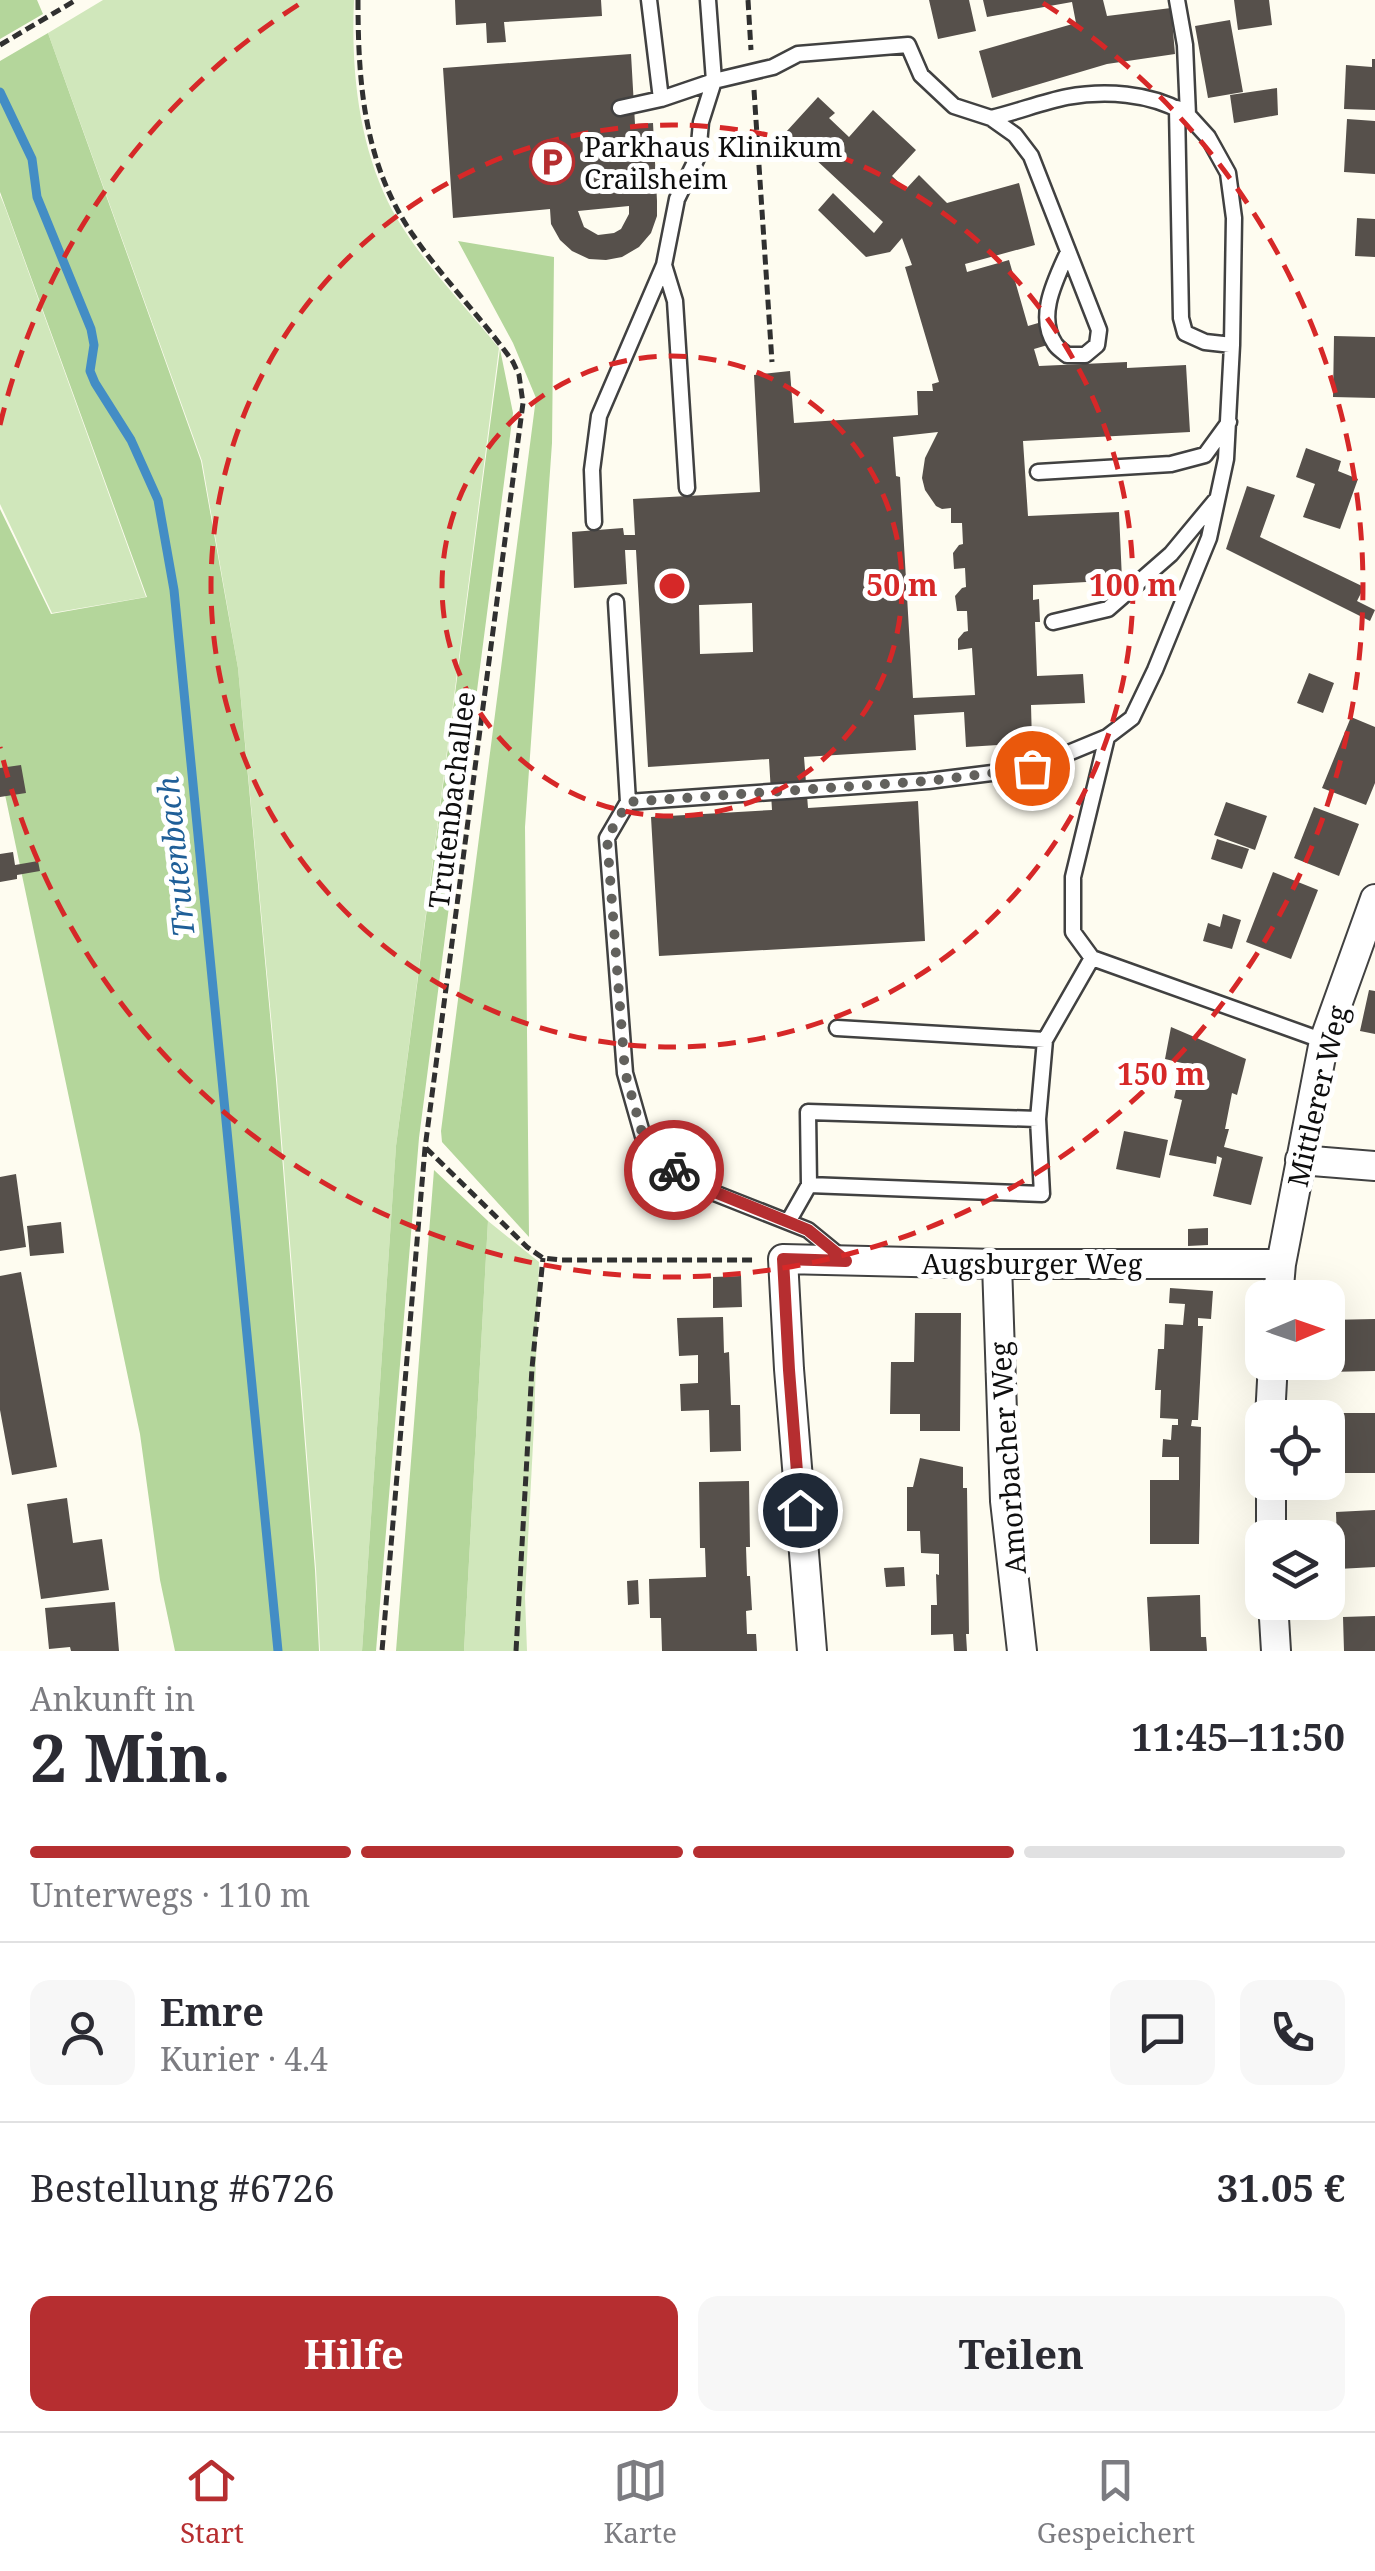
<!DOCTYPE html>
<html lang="de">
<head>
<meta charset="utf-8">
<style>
	:root { --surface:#fff; --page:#f7f7f7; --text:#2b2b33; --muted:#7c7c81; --line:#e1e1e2; --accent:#b62e30 }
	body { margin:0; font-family:"Noto Serif",serif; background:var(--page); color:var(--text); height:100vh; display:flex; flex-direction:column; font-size:38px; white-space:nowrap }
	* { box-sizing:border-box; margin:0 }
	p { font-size:32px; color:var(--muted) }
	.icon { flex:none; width:55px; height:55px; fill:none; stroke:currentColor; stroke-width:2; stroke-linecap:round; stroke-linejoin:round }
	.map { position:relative; height:1651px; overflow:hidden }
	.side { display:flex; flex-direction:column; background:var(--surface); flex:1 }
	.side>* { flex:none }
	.needle { width:65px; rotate:88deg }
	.buttons { position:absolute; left:1245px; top:1280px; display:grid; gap:20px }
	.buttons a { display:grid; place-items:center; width:100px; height:100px; border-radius:20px; background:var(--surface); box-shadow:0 10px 40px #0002; font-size:50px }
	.pin { position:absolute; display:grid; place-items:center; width:85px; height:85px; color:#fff; margin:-42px; border:5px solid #fff; border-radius:50%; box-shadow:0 2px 10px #0007 }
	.courier { position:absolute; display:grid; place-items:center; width:100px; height:100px; margin:-50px; border:8px solid #b62e30; border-radius:50%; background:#fff; color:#222; box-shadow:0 2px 12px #0007 }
	.head em { font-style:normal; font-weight:700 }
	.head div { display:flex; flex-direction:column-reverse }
	.head { display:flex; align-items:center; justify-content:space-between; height:170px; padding:0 30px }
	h1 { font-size:65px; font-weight:700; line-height:75px }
	.bar { display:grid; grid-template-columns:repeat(4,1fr); gap:15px 10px; align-content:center; height:120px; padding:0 30px }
	.bar i { height:12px; border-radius:8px; background:var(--line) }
	.bar .selected { background:var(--accent) }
	.bar p { grid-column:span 4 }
	.line { display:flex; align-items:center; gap:25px; padding:0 30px; border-top:2px solid var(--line) }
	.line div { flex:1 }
	.round { display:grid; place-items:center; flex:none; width:105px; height:105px; border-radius:20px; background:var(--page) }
	.cta { display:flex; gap:20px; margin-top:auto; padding:20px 30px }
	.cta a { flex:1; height:115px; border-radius:20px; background:var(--accent); color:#fff; font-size:40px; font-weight:700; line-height:115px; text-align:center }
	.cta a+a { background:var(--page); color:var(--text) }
	.menu { display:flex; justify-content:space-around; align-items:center; height:140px; border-top:2px solid var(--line); background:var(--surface); font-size:28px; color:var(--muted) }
	.menu a { display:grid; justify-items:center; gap:5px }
	.menu .selected { color:var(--accent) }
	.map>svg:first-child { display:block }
	.green { fill:#d0e7bb }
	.forest { fill:#b4d69b }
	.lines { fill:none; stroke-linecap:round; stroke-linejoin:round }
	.stream { stroke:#438dc5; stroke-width:9 }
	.building { fill:#56504b; fill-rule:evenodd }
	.lane-casing { stroke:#414141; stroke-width:19 }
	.street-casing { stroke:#414141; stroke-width:32 }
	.path { stroke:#303030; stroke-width:5; stroke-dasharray:10 5; stroke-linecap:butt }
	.lane { stroke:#fff; stroke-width:14 }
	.street { stroke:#fff; stroke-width:28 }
	.done { stroke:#62615d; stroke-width:10; stroke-dasharray:0 18 }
	.route { stroke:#b62e30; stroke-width:12 }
	.ring { fill:none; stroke:#d62828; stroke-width:5; stroke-dasharray:18 12 }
	.labels { text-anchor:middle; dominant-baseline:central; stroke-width:10; stroke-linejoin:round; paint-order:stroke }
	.poi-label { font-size:28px; fill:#0e0e0e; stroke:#fff; text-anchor:start }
	.street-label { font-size:28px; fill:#0e0e0e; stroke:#fff }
	.water-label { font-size:30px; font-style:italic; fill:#1f5f98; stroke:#fff }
	.centre { fill:#d62828; stroke:#fff; stroke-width:5 }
	.ring-label { font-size:30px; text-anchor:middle; font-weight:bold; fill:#d62828; stroke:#fff; stroke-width:10; stroke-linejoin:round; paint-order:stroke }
</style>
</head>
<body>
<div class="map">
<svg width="1375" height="1651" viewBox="0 0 1375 1651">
	<rect width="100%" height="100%" fill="#fefcf0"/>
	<!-- green -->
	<path class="green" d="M103,0H354C351,68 358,140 388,202C412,251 464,305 499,348L396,1146L362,1651H320L316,1569L277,1080L238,668L202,461L48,33Z
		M0,195L5,207L146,597L52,613L0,504Z
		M488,1221L539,1262L534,1425L525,1597L527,1651H464Z"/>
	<!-- forest -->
	<path class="forest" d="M0,0H37L43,14L0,39Z
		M48,33L201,461L238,668L276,1080L315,1570L319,1651H175L160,1580L140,1434L0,771V509L51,614L147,597L0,192V61Z
		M458,241L554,257L552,443L525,827L529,1237L442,1142L441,1131L536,398L513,343Z
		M500,349L513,413L419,1138L376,1651H362L396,1146Z
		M434,1170L488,1221L464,1651H396Z"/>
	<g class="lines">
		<!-- stream -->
		<path class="stream" d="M0,92L32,159L37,197L91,329L94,345L90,371L95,383L131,440L158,500L174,590L278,1651"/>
	</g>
	<!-- building -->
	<path class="building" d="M455,0H601L602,16L504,22L506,42L487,43L486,23L456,25Z
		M929,0H969L976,31L938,39Z
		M983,0H1103L1107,16L1171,8L1175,54L1107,64L992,98L979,51L1076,23L1072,2L987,17Z
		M1234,0H1269L1272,25L1238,30Z
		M1230,20L1243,92L1208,98L1195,26Z
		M631,54L635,124L653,123L657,201V216L651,233L639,247L622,257L606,260L589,259L572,251L560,240L551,224L550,209L453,218L443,68ZM629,206V214L621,229L614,233L598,235L584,227L578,211Z
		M1372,59H1375V110L1344,109L1346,65L1372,67Z
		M1277,88L1278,115L1234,123L1230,95Z
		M818,97L835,113L829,118L849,137L873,110L916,150L892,176L906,189L919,175L947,203L1019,183L1035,245L965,264L967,272L1009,260L1028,326L1045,321L1051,344L1034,349L1039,366L1127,362V368L1186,365L1190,432L1023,441L1028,516L1119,512L1122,580L1033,585V600L1039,599L1040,622H1035L1037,676L1083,674L1085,703L1031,705L1032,743L966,747L964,712L914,715L916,750L804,757L808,808L918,801L925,941L659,956L651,817L772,810L769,759L648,767L636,550H625L627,584L574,588L572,532L623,528L624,535H635L633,499L760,492L754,375L790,371L794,423L918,415L917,391H933L932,384L939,382L905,267L912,265L902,238L890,252L866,257L818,210L833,193L874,233L883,222L786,132ZM938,432L925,458L922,478L925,490L936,506L942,509L951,508V523H962L963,544L959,545L953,553L954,569L965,568L966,587L962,588L955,596L957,611H967L968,631L964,632L958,639V650L972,648L975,695L913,698L900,477L896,476L893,437ZM752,603L753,652L700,654L699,605Z
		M1347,119L1375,121V174L1344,172Z
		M1357,218L1375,219V257L1355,256Z
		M1334,336L1375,337V398L1333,397Z
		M1306,448L1341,461L1338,471L1358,479L1340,529L1303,517L1315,484L1296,477Z
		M1247,486L1275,495L1260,537L1364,587L1357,601L1375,610L1370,621L1226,549Z
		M1309,673L1334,683L1323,713L1297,703Z
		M1351,717L1375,727V783L1366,805L1322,788Z
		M21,765L26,793L0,797V768Z
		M1226,802L1267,816L1255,850L1214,835Z
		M1314,807L1359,824L1339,876L1294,858Z
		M1217,839L1249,849L1242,869L1211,859Z
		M13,852L15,865L38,861L40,871L17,875V879L0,882V854Z
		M1273,872L1318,890L1291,959L1246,942Z
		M1223,914L1241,920L1232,949L1203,941L1208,923L1220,927Z
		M1369,990L1375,991V1034L1360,1031Z
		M1171,1027L1246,1059L1237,1095L1232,1093L1225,1129H1229L1224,1147L1263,1157L1251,1205L1213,1196L1222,1158L1217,1156L1216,1164L1169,1155L1182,1100L1174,1098L1182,1063L1165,1059Z
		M1124,1131L1168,1140L1160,1178L1116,1169Z
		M16,1174L26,1247L0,1251V1177Z
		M61,1222L64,1253L30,1256L27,1226Z
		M1208,1228V1245L1188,1246V1229Z
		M21,1272L57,1467L12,1475L0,1410V1276Z
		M741,1276L742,1307L713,1308V1277Z
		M1170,1288L1213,1291L1211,1319L1198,1318V1326H1203L1198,1420H1192L1191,1426L1201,1427L1199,1544H1150V1480H1179V1457H1162L1163,1439L1171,1440L1172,1425H1178V1419L1160,1418L1161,1390H1155L1158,1349H1164L1165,1324L1183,1325L1185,1304L1169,1303Z
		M915,1313H961L960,1431H920V1414H890L891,1362H914Z
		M723,1317L724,1353L729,1352L731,1405H740L741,1451L710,1452L709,1410L681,1411L680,1384L698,1383V1355L679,1356L677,1318Z
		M1375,1319V1371L1326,1372L1328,1320Z
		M1331,1413H1375V1473H1331Z
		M920,1458L963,1467V1488H967L969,1634H966L967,1651H954L953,1634L931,1635V1605H937L936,1574L939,1575V1554L921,1553L920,1531H907V1487H913Z
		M749,1481L750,1547H746L747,1576H750L752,1610L746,1611L747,1634H756L757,1651H662L661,1618H650L649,1579L706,1577L705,1548H700L699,1482Z
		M67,1498L73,1543L102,1539L109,1590L41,1599L27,1504Z
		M1375,1510V1567L1338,1569L1336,1512Z
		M904,1567L905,1586L886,1587L884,1568Z
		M638,1580L639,1604L628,1605L627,1581Z
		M1200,1595L1201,1637H1206L1207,1651H1150L1147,1597Z
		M115,1602L119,1651H71L70,1647L49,1649L45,1608Z
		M1375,1616V1651H1344L1343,1617Z"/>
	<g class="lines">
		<defs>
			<path id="lane" d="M649,0L661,99
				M1177,0L1185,45L1188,115L1208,137L1228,173L1234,218L1232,345L1226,459L1209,538L1155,670L1132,718L1107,737L1073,877V932L1092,958L1324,1041
				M620,108L661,99L714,81L708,0
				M1177,108L1181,318L1185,333L1205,342L1232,345
				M991,118C1017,112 1042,102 1067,97C1105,90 1149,93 1183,112
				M1038,472L1171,464L1205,455L1229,422
				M687,488L675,301L664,265L677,199L698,156L701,122L714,81L773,67L798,54L908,45L921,75L954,106L991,118L1015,135L1031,156L1099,330L1097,345L1085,355H1067C1063,351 1058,349 1055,344C1036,316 1056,279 1068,252
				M594,522L592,470L599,416L664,265
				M616,602L628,802L607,838L625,1073L646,1147L689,1183L808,1230L841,1257
				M1053,622L1108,609L1171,554L1215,501
				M628,802L928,781L1032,768L1107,737
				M837,1028L1045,1040
				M809,1185L1042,1194L1038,1119
				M788,1222L809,1185L808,1112L1038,1119L1045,1040L1092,958"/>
			<path id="street" d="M1300,1160L1375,1166
				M997,1264L1005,1501L1022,1651
				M1278,1298L1281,1264L1324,1041L1375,899
				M1270,1418L1273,1362
				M1271,1482V1538
				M1273,1602L1276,1651
				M812,1651L789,1369L783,1259L997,1264H1281"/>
		</defs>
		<!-- lane casing -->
		<use href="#lane" class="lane-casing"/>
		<!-- street casing -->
		<use href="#street" class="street-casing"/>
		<!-- path -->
		<path class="path" d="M358,0C358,84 364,164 413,235C443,279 482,318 513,362L519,375L523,403L425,1148L382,1651
			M748,0L751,50
			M0,45L76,0
			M754,90L772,362
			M426,1148L527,1247L543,1258L561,1260H755
			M516,1651L532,1368L543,1258"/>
		<!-- lane -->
		<use href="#lane" class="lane"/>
		<!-- street -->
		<use href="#street" class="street"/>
	</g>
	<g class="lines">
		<!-- done -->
		<path class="done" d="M674,1170L646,1147L625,1072L607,838L628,802L928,781L1032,768"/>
		<!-- route -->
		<path class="route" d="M674,1170L690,1182L808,1230L846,1261L783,1259L789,1370L800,1510"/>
	</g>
	<!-- distance rings -->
	<g class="ring">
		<circle cx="672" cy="586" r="230"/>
		<circle cx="672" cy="586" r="461"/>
		<path d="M0 425A691 691 0 0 1 301 3M1043 3A691 691 0 1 1 0 747"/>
	</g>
	<!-- icons -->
	<defs>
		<symbol id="parking-ring" viewBox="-11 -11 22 22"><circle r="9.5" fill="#fff" stroke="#b62e30" stroke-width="1.5"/><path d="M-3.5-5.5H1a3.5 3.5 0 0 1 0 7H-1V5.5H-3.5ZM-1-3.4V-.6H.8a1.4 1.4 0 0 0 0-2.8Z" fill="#b62e30"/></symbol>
	</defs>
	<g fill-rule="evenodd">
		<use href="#parking-ring" x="527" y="137" width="50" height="50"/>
	</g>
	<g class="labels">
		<!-- poi labels -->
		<g class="poi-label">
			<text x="584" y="146">Parkhaus Klinikum<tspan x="584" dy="32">Crailsheim</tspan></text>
		</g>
		<!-- street labels -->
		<g class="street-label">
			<text transform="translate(451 800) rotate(-83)">Trutenbachallee</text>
			<text transform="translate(1317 1096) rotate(-77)">Mittlerer Weg</text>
			<text x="1032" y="1263">Augsburger Weg</text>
			<text transform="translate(1007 1458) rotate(-94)">Amorbacher Weg</text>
		</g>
		<!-- water labels -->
		<g class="water-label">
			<text transform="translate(175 857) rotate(-96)">Trutenbach</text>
		</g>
	</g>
	<circle cx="672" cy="586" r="15" class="centre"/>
	<g class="ring-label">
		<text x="902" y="596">50 m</text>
		<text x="1133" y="596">100 m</text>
		<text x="1161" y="1085">150 m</text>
	</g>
</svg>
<div class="buttons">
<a><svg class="needle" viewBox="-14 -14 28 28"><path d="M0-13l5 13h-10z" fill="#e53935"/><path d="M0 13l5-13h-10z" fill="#7c7c81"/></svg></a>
<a><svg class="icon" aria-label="locate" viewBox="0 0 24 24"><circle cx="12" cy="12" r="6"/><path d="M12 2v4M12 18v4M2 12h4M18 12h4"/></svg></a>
<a><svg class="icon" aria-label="layers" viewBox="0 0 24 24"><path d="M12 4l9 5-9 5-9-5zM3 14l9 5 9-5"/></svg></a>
</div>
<div class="pin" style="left:1032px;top:768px;background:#ea580c"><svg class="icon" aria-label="bag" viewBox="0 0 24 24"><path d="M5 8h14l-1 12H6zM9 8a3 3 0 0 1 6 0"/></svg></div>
<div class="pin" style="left:800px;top:1510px;background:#1f2937"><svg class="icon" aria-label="home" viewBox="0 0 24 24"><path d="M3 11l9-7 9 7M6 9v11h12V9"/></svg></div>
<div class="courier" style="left:674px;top:1170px"><svg class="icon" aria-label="bike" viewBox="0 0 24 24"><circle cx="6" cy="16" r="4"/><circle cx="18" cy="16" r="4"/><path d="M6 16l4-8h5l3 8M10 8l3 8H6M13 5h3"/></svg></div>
</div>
<section class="side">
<div class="head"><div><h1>2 Min.</h1><p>Ankunft in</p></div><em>11:45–11:50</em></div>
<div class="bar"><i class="selected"></i><i class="selected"></i><i class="selected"></i><i></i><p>Unterwegs · 110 m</p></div>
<div class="line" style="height:180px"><a class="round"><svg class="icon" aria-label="person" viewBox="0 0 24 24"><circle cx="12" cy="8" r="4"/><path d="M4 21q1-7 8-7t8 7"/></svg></a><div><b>Emre</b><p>Kurier · 4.4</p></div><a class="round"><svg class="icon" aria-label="chat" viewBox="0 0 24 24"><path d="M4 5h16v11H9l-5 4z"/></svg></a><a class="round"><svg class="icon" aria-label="phone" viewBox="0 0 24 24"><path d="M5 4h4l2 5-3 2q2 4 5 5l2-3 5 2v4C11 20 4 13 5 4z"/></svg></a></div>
<div class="line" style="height:130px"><div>Bestellung #6726</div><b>31.05 €</b></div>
<div class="cta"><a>Hilfe</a><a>Teilen</a></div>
</section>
<nav class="menu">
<a class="selected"><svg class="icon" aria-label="home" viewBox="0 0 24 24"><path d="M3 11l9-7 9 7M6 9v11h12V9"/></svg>Start</a>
<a><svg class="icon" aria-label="map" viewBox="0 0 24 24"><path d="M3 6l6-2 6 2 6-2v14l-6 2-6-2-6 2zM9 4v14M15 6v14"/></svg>Karte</a>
<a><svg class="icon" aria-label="saved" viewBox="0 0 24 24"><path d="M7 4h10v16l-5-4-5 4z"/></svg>Gespeichert</a>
</nav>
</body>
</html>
